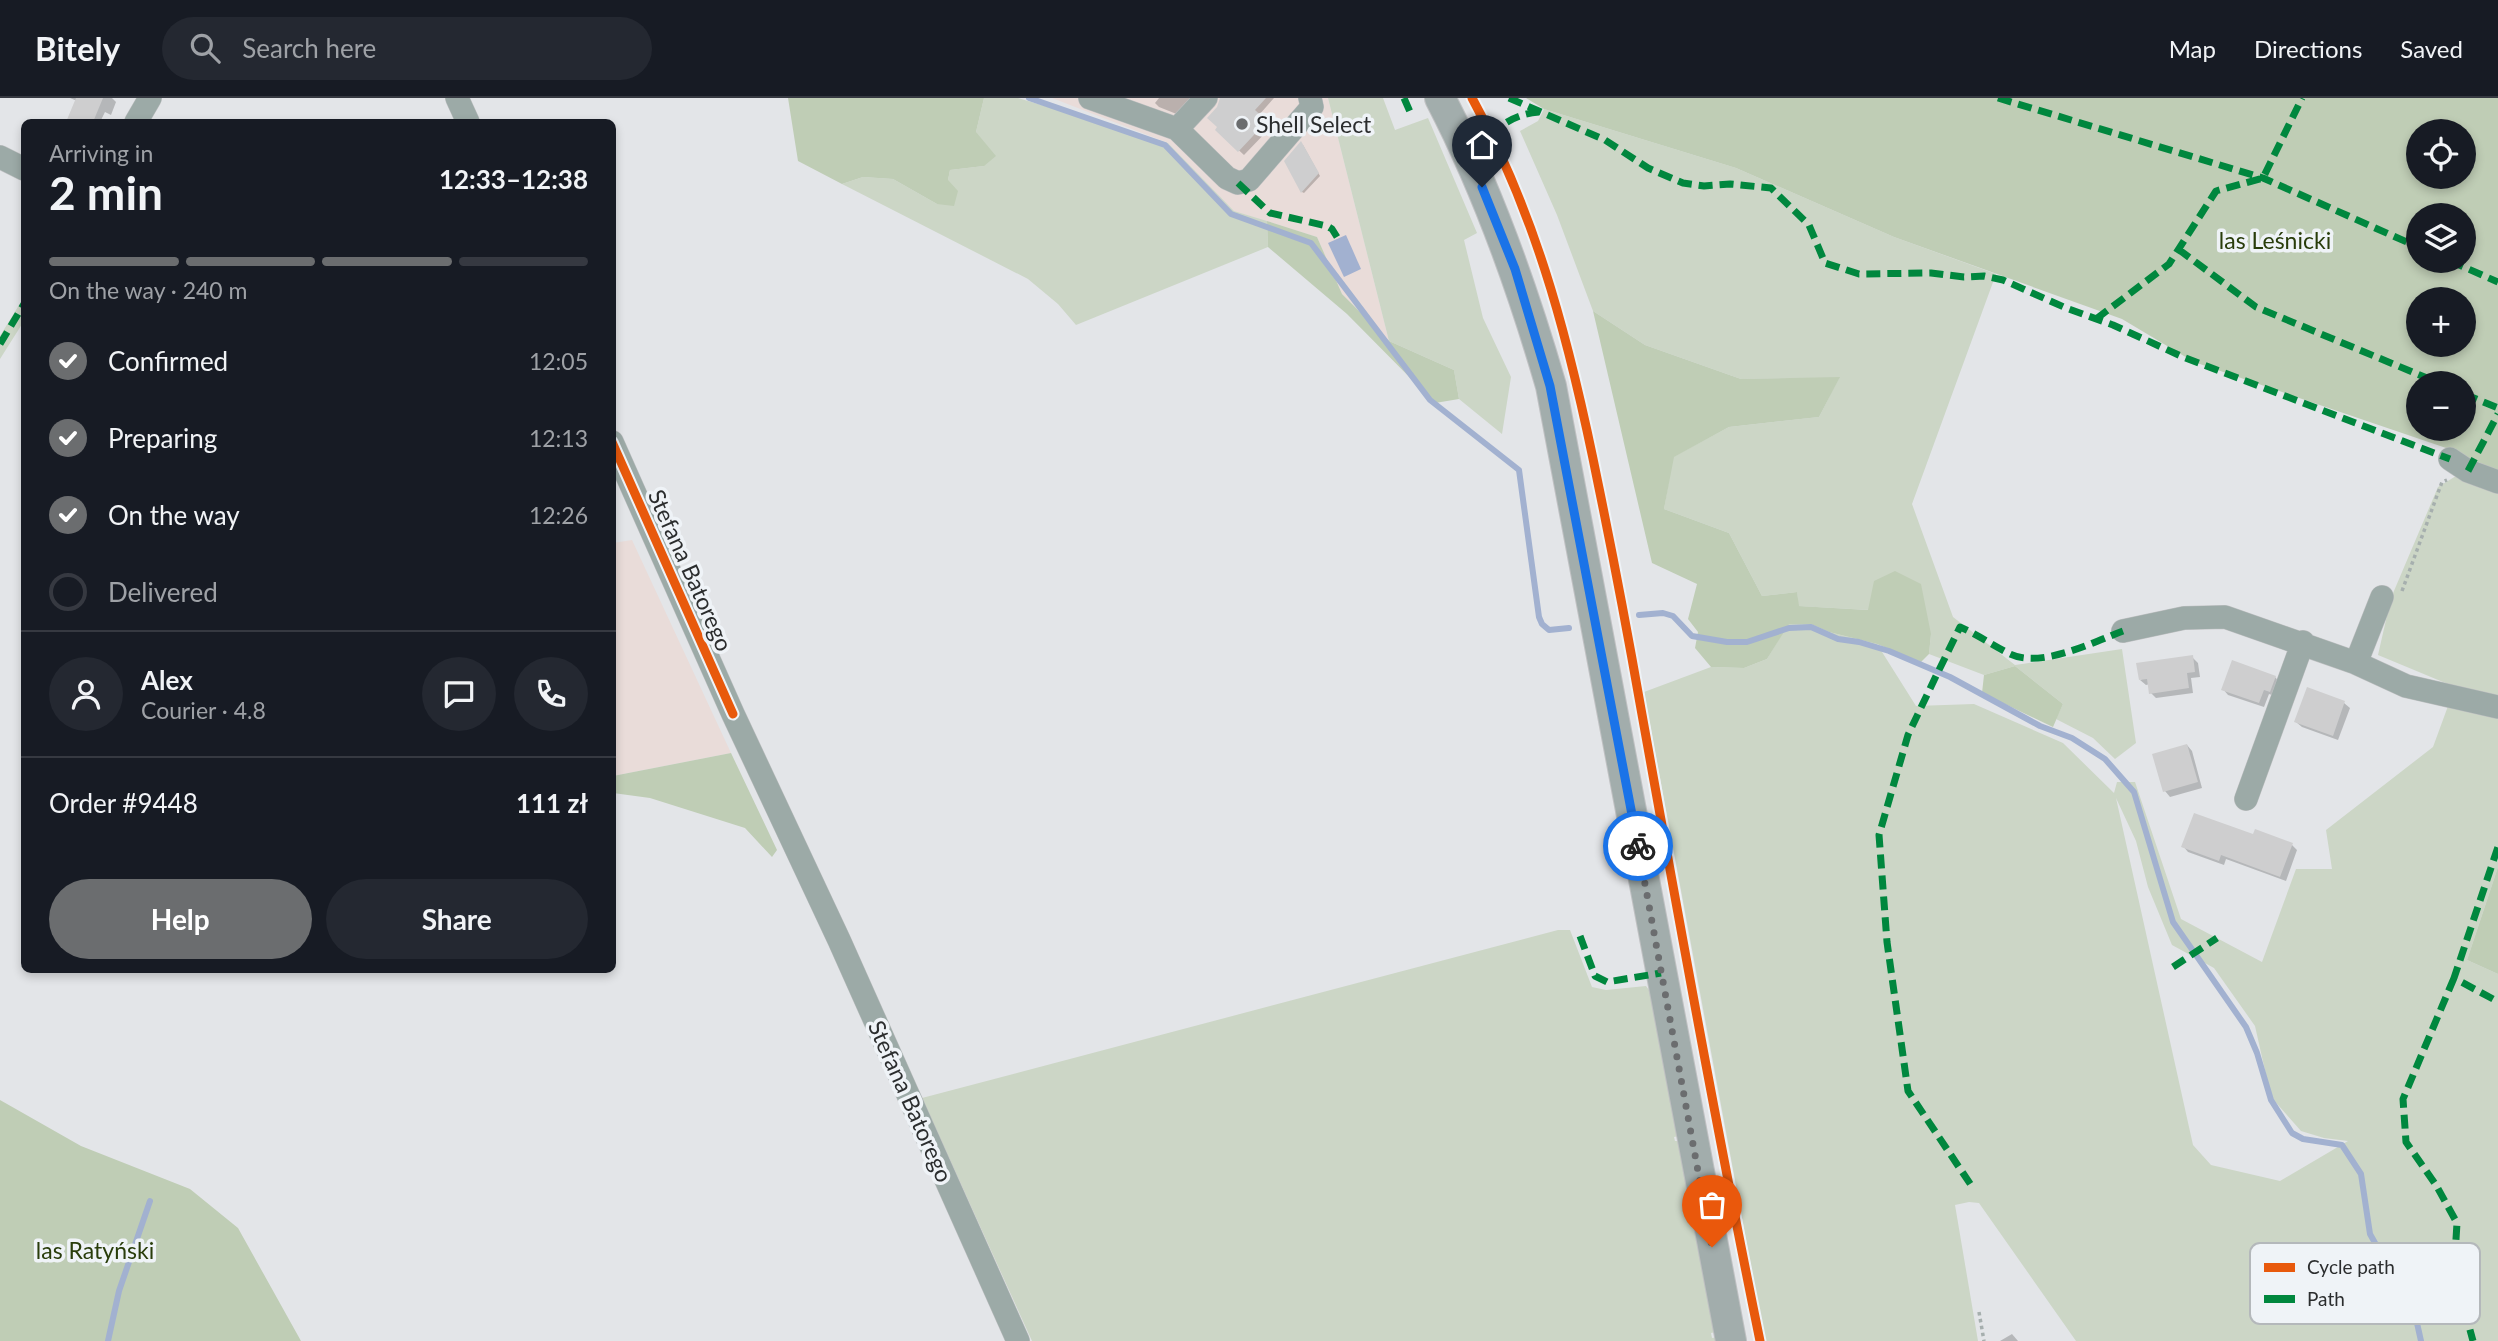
<!DOCTYPE html>
<html lang="en">
<head>
<meta charset="utf-8">
<style>
	:root { --surface:#171b24; --page:#242831; --text:#f1f3f6; --muted:#9ea1a6; --line:#363941; --accent:#6b6d6f }
	body { margin:0; font-family:Lato,sans-serif; background:var(--page); color:var(--text); height:100vh; display:flex; flex-direction:column; font-size:26px; white-space:nowrap }
	* { box-sizing:border-box; margin:0 }
	p { font-size:23px; color:var(--muted) }
	.icon { flex:none; width:38px; height:38px; fill:none; stroke:currentColor; stroke-width:2; stroke-linecap:round; stroke-linejoin:round }
	.map { position:relative; flex:1; overflow:hidden }
	.panel { position:absolute; left:21px; top:21px; width:595px; height:854px; display:flex; flex-direction:column; background:var(--surface); border-radius:10px; box-shadow:0 4px 10px #0003 }
	.panel>* { flex:none }
	.tools { position:absolute; left:2406px; top:21px; display:grid; gap:14px }
	.tools a { display:grid; place-items:center; width:70px; height:70px; border-radius:50%; background:var(--surface); box-shadow:0 4px 10px #0003; font-size:35px }
	.pin { position:absolute; display:grid; place-items:center; width:60px; height:60px; color:#fff; margin:-72px -30px; border-radius:50% 50% 50% 0; rotate:-45deg; box-shadow:0 0 7px #0007 }
	.pin .icon { rotate:45deg }
	.courier { position:absolute; display:grid; place-items:center; width:70px; height:70px; margin:-35px; border:5px solid #1a73e8; border-radius:50%; background:#fff; color:#222; box-shadow:0 2px 9px #0007 }
	.head em { font-style:normal; font-weight:700 }
	.head div { display:flex; flex-direction:column-reverse }
	.head { display:flex; align-items:center; justify-content:space-between; height:119px; padding:0 28px }
	h1 { font-size:46px; font-weight:700; line-height:52px }
	.bar { display:grid; grid-template-columns:repeat(4,1fr); gap:10px 7px; align-content:center; height:84px; padding:0 28px }
	.bar i { height:9px; border-radius:5px; background:var(--line) }
	.bar .on { background:var(--accent) }
	.bar p { grid-column:span 4 }
	.line { display:flex; align-items:center; gap:18px; padding:0 28px; border-top:2px solid var(--line) }
	.line div { flex:1 }
	.round { display:grid; place-items:center; flex:none; width:74px; height:74px; border-radius:37px; background:var(--page) }
	ol { padding:0 28px; list-style:none }
	li { display:flex; align-items:center; gap:21px; height:77px }
	li p { margin-inline-start:auto }
	li .icon { padding:7px; border-radius:50%; background:var(--accent); color:#fff; stroke-width:4 }
	li:last-child { color:var(--muted) }
	li i { width:38px; height:38px; border:4px solid var(--line); border-radius:50% }
	.primary-button { display:flex; gap:14px; margin-top:auto; padding:14px 28px }
	.primary-button a { flex:1; height:80px; border-radius:42px; background:var(--accent); color:#fff; font-size:28px; font-weight:700; line-height:80px; text-align:center }
	.primary-button a+a { background:var(--page); color:var(--text) }
	header { display:flex; align-items:center; gap:42px; box-sizing:border-box; height:98px; padding:0 35px; background:var(--surface); border-bottom:2px solid var(--line) }
	header strong { font-size:33px }
	nav { display:flex; gap:38px; margin-inline-start:auto; font-size:24px }
	.search { width:490px; height:63px; background:var(--page); display:flex; align-items:center; gap:18px; box-sizing:border-box; padding:0 24px; border-radius:38px; color:var(--muted); font-size:26px }
	.map>svg:first-child { display:block }
	.commercial { fill:#e9dcd9 }
	.green { fill:#ccd6c6; fill-rule:evenodd }
	.forest { fill:#bfcdb5; fill-rule:evenodd }
	.water { fill:#a2b1d0 }
	.shadow { fill:#0003 }
	.lines { fill:none; stroke-linecap:round; stroke-linejoin:round }
	.stream { stroke:#a2b1d0; stroke-width:6 }
	.building { fill:#cececf }
	.minor-casing { stroke:#bfc0c2; stroke-width:24 }
	.major-casing { stroke:#bfc0c2; stroke-width:32 }
	.path { stroke:#a6afae; stroke-width:3.5; stroke-dasharray:3.5 3.5; stroke-linecap:butt }
	.minor { stroke:#9caaa7; stroke-width:23 }
	.major { stroke:#a2adac; stroke-width:30 }
	.quiet { stroke:#00873e; stroke-width:7; stroke-dasharray:14 7; stroke-linecap:butt }
	.cycleway-casing { stroke:#eff3f7; stroke-width:13 }
	.cycleway { stroke:#e8590c; stroke-width:9 }
	.done { stroke:#6b6d6f; stroke-width:7; stroke-dasharray:0 12.6 }
	.route { stroke:#1a73e8; stroke-width:9 }
	.poi-dot { fill:#6b6d6f; stroke:#eff3f7; stroke-width:2.5 }
	.labels { text-anchor:middle; dominant-baseline:central; stroke-width:7; stroke-linejoin:round; paint-order:stroke }
	.poi-label { font-size:23px; fill:#2b2d2e; stroke:#eff3f7; text-anchor:start }
	.park-label { font-size:23px; fill:#293d0b; stroke:#eff3f7 }
	.street-label { font-size:23px; fill:#2b2d2e; stroke:#eff3f7 }
	.key { fill:#eff3f7; stroke:#b4b8bb; stroke-width:2 }
	.key-label { font-size:19px; fill:#2b2d2e }
</style>
</head>
<body>
<header>
<strong>Bitely</strong>
<div class="search"><svg class="icon" aria-label="search" viewBox="0 0 24 24"><circle cx="10" cy="10" r="6"/><path d="M15 15l6 6"/></svg>Search here</div>
<nav><a>Map</a><a>Directions</a><a>Saved</a></nav>
</header>
<div class="map">
<svg width="2498" height="1243" viewBox="0 0 2498 1243">
	<rect width="100%" height="100%" fill="#e3e5e8"/>
	<!-- commercial -->
	<path class="commercial" d="M1052,0H1328L1389,243L1342,196L1317,139L1234,113L1168,45Z
		M632,442L731,655L613,678V445Z"/>
	<!-- green -->
	<path class="green" d="M984,0H1018L1168,45L1234,113L1267,123L1268,149L1076,227L1058,206L1028,181L842,86L863,79L893,81L937,106L948,82L950,72L984,68L976,34Z
		M1328,0H1383L1395,32L1428,20L1477,135L1464,142L1483,220L1511,279L1502,336L1459,301L1454,272L1389,243Z
		M1544,11L1736,70L1894,139L1996,176L1912,406L1953,519L2015,567L2122,551L2136,645L2115,661L2093,640L2056,621L2063,606L2015,568L1984,577L1929,556L1931,536L1869,512L1798,508L1797,494L1762,498L1729,435L1664,411L1673,359L1729,329L1819,319L1839,280L1741,281L1645,247L1593,213L1557,117L1520,33L1538,23Z
		M24,199V223L0,261V238Z
		M2456,378L2498,394V769L2467,862L2498,876V1243H2076L1979,1105L1969,1104L1955,1107L1978,1243H1765L1644,594L1711,569L1744,570L1767,561L1788,526H1811L1829,534L1877,546L1916,608L1974,606L2063,645L2114,695L2117,684H2135L2181,821L2262,864L2296,771H2332L2326,732L2433,649L2455,589L2378,557L2391,500L2438,389ZM2116,700L2136,743L2148,789L2172,847L2214,870L2255,928L2271,999L2301,1033L2324,1040L2348,1043L2280,1083L2211,1067L2193,1047Z
		M1558,832H1570L1592,889L1606,892L1646,888L1652,896L1679,1038L1674,1039L1675,1043H1680L1716,1234L1711,1235L1712,1240L1717,1239V1243H1032L922,1000Z"/>
	<!-- forest -->
	<path class="forest" d="M788,0H984L976,34L996,58L984,68L950,72L948,82L958,93L954,108L937,106L893,81L863,79L842,86L798,63Z
		M1526,0H2498V373L2449,351L2194,264L2122,221L1894,139L1736,70L1544,11ZM2418,33H2464V79H2418ZM2418,117H2464V163H2418ZM2418,201H2464V247H2418ZM2418,285H2464V331H2418Z
		M1267,123L1317,139L1342,196L1389,243L1454,272L1459,301L1435,305L1347,216L1268,149Z
		M1593,213L1645,247L1741,281L1840,279L1819,319L1729,329L1674,359L1664,411L1729,435L1762,498L1797,494L1799,508L1868,512L1874,483L1895,473L1921,486L1931,536L1929,556L1921,564L1877,546L1829,534L1811,526H1789L1767,561L1744,570L1711,569L1695,550L1698,534L1688,521L1697,486L1652,465Z
		M2015,568L2063,606L2053,629L1982,595L1984,577Z
		M731,655L777,752L772,759L745,730L650,700L613,695V678Z
		M2498,769V876L2467,862Z
		M0,1002L81,1048L190,1091L238,1130L301,1243H0Z"/>
	<!-- water -->
	<path class="water" d="M1346,137L1361,171L1344,179L1328,145Z"/>
	<!-- shadow -->
	<path class="shadow" d="M70,0H112L116,4L111,17L105,14L100,24H67L77,3Z
		M1159,0H1197L1179,17L1159,9L1155,5Z
		M1221,0H1274L1259,17L1271,29L1244,57L1217,32Z
		M1303,47L1320,78L1304,95L1302,94Z
		M2192,559L2198,565L2200,579L2191,580L2193,595L2156,600L2151,595L2150,586L2146,587L2140,582Z
		M2275,579L2280,585L2275,598L2269,596L2264,609L2228,597L2223,591Z
		M2344,605L2350,610L2338,642L2302,629L2296,624Z
		M2187,647L2192,653L2202,690L2170,699L2165,693Z
		M2254,738L2292,747L2297,752L2286,783L2226,761L2224,767L2188,754L2183,748Z
		M2012,1236L2018,1243H2000Z"/>
	<g class="lines">
		<!-- stream -->
		<path class="stream" d="M1029,0L1165,47L1231,116L1311,145L1430,302L1519,372L1539,519L1542,526L1549,532L1569,530
			M1639,517L1663,515L1673,518L1692,538L1727,544H1747L1789,530L1811,529L1838,541L1859,544L1889,553L1950,579L2040,628L2072,640L2105,661L2134,694L2173,824L2246,929L2257,955L2271,1002L2292,1035L2303,1041L2342,1047L2361,1076L2370,1136L2415,1216L2421,1243
			M108,1243L119,1193L150,1103"/>
	</g>
	<!-- building -->
	<path class="building" d="M76,0H103L93,24H66Z
		M1220,0H1266L1255,12L1267,23L1238,54L1215,32L1217,29L1207,20L1217,9Z
		M1301,43L1319,75L1301,95L1284,63Z
		M2193,557L2195,574L2187,575L2189,590L2149,596L2147,581L2139,582L2136,565Z
		M2232,562L2276,578L2270,594L2264,592L2259,605L2221,592Z
		M2307,589L2345,603L2333,638L2294,624Z
		M2187,646L2198,684L2163,694L2152,656Z
		M2194,715L2253,736L2255,731L2293,745L2280,779L2221,757L2219,763L2181,749Z"/>
	<g class="lines">
		<defs>
			<path id="minor" d="M457,0L468,24
				M1090,0L1177,31L1227,80L1238,85L1249,82L1312,9L1310,0
				M136,24L150,0
				M1177,31L1206,0
				M0,59L24,71
				M612,344L733,616L839,842L1018,1243
				M2450,361L2468,373L2498,384
				M2123,533L2184,520L2225,519L2356,565L2382,499
				M2356,565L2406,588L2498,609
				M2246,701L2303,544"/>
			<path id="major" d="M1440,0C1488,92 1522,188 1551,288L1731,1243"/>
		</defs>
		<!-- minor casing -->
		<use href="#minor" class="minor-casing"/>
		<!-- major casing -->
		<use href="#major" class="major-casing"/>
		<!-- path -->
		<path class="path" d="M2402,493L2442,384L2447,382
			M1979,1214L1984,1243"/>
		<!-- minor -->
		<use href="#minor" class="minor"/>
		<!-- major -->
		<use href="#major" class="major"/>
		<!-- quiet -->
		<path class="quiet" d="M1404,0L1411,16
			M1509,0L1605,42L1648,70L1683,85L1704,88L1730,86L1771,90L1809,127L1825,165L1859,176L1931,175L1964,179L1984,178L2003,182L2066,210L2113,227L2183,259L2450,361
			M1998,0L2263,80L2418,149
			M1490,37C1506,23 1518,16 1539,14
			M1238,85L1270,115L1327,128L1332,131L1337,139
			M2178,151L2256,209L2439,285
			M2450,163L2498,184
			M2096,221L2169,166L2216,93L2263,80L2302,0
			M0,246L24,206
			M2464,296L2498,310
			M2468,373L2498,316
			M1939,572L1960,529C1976,536 1991,546 2008,555C2039,572 2093,544 2123,533
			M1936,578L1908,637L1879,737L1887,844L1908,993L1973,1090
			M1580,838L1595,878L1607,884L1661,875
			M2173,869L2217,840
			M2454,880L2403,1001L2406,1044L2436,1087L2457,1125L2455,1157
			M2493,901L2454,880L2498,749
			M2459,1191L2473,1243"/>
		<defs>
			<path id="cycleway" d="M1472,0C1539,121 1572,255 1599,390C1614,463 1628,537 1641,611C1679,822 1717,1033 1760,1243
				M612,344L733,616"/>
		</defs>
		<!-- cycleway casing -->
		<use href="#cycleway" class="cycleway-casing"/>
		<!-- cycleway -->
		<use href="#cycleway" class="cycleway"/>
	</g>
	<g class="lines">
		<!-- done -->
		<path class="done" d="M1638,748L1712,1149"/>
		<!-- route -->
		<path class="route" d="M1482,89L1515,171L1550,288L1638,748"/>
	</g>
	<!-- markers -->
	<circle class="poi-dot" cx="1242" cy="26" r="7"/>
	<g class="labels">
		<!-- poi labels -->
		<g class="poi-label">
			<text x="1256" y="26">Shell Select</text>
		</g>
		<!-- park labels -->
		<g class="park-label">
			<text x="2275" y="142">las Leśnicki</text>
			<text x="95" y="1152">las Ratyński</text>
		</g>
		<!-- street labels -->
		<g class="street-label">
			<text transform="translate(691 472) rotate(66)">Stefana Batorego</text>
			<text transform="translate(911 1003) rotate(66)">Stefana Batorego</text>
		</g>
	</g>
	<!-- legend -->
	<rect x="2250" y="1145" width="230" height="81" rx="10" class="key"/>
	<rect x="2264" y="1165" width="31" height="9" fill="#e8590c"/>
	<rect x="2264" y="1197" width="31" height="8" fill="#00873e"/>
	<g class="key-label">
		<text x="2307" y="1176">Cycle path</text>
		<text x="2307" y="1208">Path</text>
	</g>
</svg>
<div class="tools">
<a><svg class="icon" aria-label="locate" viewBox="0 0 24 24"><circle cx="12" cy="12" r="6"/><path d="M12 2v4M12 18v4M2 12h4M18 12h4"/></svg></a>
<a><svg class="icon" aria-label="layers" viewBox="0 0 24 24"><path d="M12 4l9 5-9 5-9-5zM3 14l9 5 9-5"/></svg></a>
<a>+</a>
<a>−</a>
</div>
<div class="pin" style="left:1712px;top:1149px;background:#ea580c"><svg class="icon" aria-label="bag" viewBox="0 0 24 24"><path d="M5 8h14l-1 12H6zM9 8a3 3 0 0 1 6 0"/></svg></div>
<div class="pin" style="left:1482px;top:89px;background:#1f2937"><svg class="icon" aria-label="home" viewBox="0 0 24 24"><path d="M3 11l9-7 9 7M6 9v11h12V9"/></svg></div>
<div class="courier" style="left:1638px;top:748px"><svg class="icon" aria-label="bike" viewBox="0 0 24 24"><circle cx="6" cy="16" r="4"/><circle cx="18" cy="16" r="4"/><path d="M6 16l4-8h5l3 8M10 8l3 8H6M13 5h3"/></svg></div>
<section class="panel">
<div class="head"><div><h1>2 min</h1><p>Arriving in</p></div><em>12:33–12:38</em></div>
<div class="bar"><i class="on"></i><i class="on"></i><i class="on"></i><i></i><p>On the way · 240 m</p></div>
<ol>
<li><svg class="icon" aria-label="check" viewBox="0 0 24 24"><path d="M5 12l5 5 9-10"/></svg>Confirmed<p>12:05</p></li>
<li><svg class="icon" aria-label="check" viewBox="0 0 24 24"><path d="M5 12l5 5 9-10"/></svg>Preparing<p>12:13</p></li>
<li><svg class="icon" aria-label="check" viewBox="0 0 24 24"><path d="M5 12l5 5 9-10"/></svg>On the way<p>12:26</p></li>
<li><i></i>Delivered</li>
</ol>
<div class="line" style="height:126px"><a class="round"><svg class="icon" aria-label="person" viewBox="0 0 24 24"><circle cx="12" cy="8" r="4"/><path d="M4 21q1-7 8-7t8 7"/></svg></a><div><b>Alex</b><p>Courier · 4.8</p></div><a class="round"><svg class="icon" aria-label="chat" viewBox="0 0 24 24"><path d="M4 5h16v11H9l-5 4z"/></svg></a><a class="round"><svg class="icon" aria-label="phone" viewBox="0 0 24 24"><path d="M5 4h4l2 5-3 2q2 4 5 5l2-3 5 2v4C11 20 4 13 5 4z"/></svg></a></div>
<div class="line" style="height:91px"><div>Order #9448</div><b>111 zł</b></div>
<div class="primary-button"><a>Help</a><a>Share</a></div>
</section>
</div>
</body>
</html>
